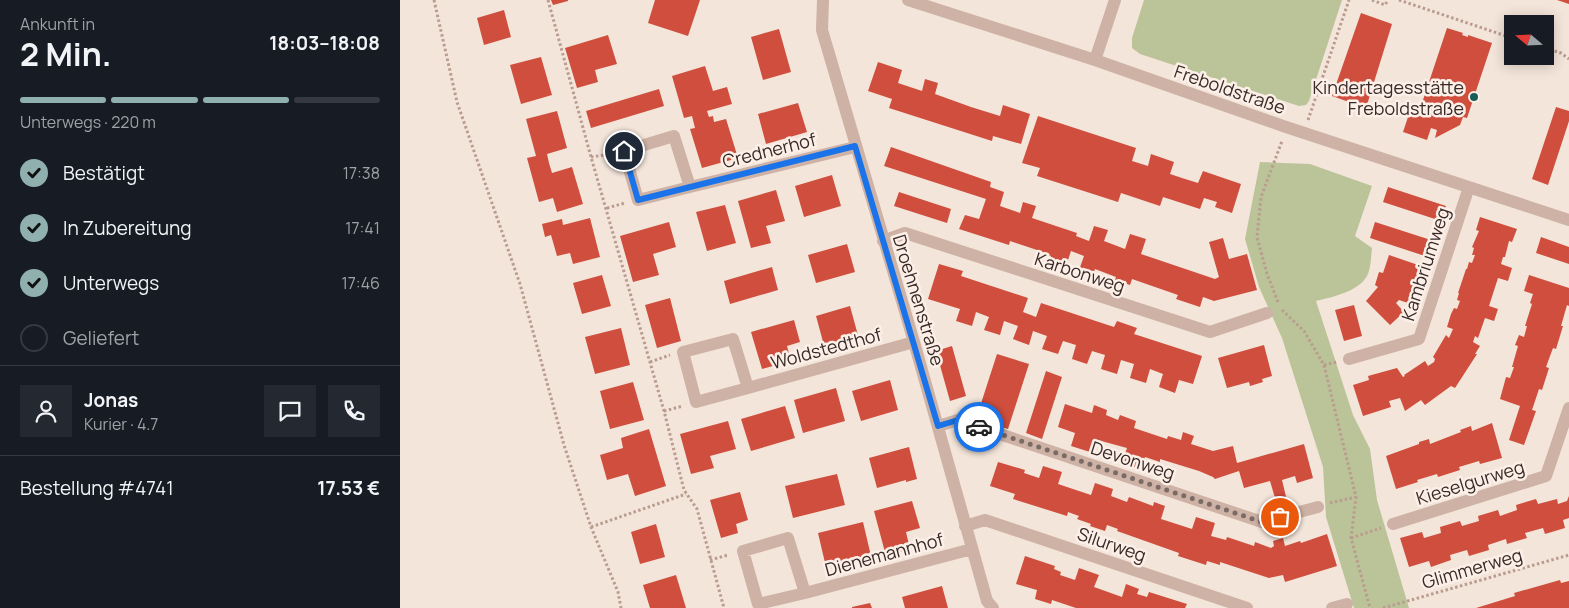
<!DOCTYPE html>
<html lang="de">
<head>
<meta charset="utf-8">
<style>
	:root { --surface:#171b24; --page:#242831; --text:#f1f3f6; --muted:#9ea1a6; --line:#363941; --accent:#90b0af }
	body { margin:0; font-family:Manrope,sans-serif; background:var(--page); color:var(--text); height:100vh; display:flex; flex-direction:column; font-size:19px; white-space:nowrap }
	* { box-sizing:border-box; margin:0 }
	p { font-size:16px; color:var(--muted) }
	.icon { flex:none; width:28px; height:28px; fill:none; stroke:currentColor; stroke-width:2; stroke-linecap:round; stroke-linejoin:round }
	.map { position:relative; flex:1; overflow:hidden }
	.panel { display:flex; flex-direction:column; background:var(--surface); width:400px }
	.panel>* { flex:none }
	.needle { width:32px; rotate:289deg }
	.tools { position:absolute; left:1104px; top:15px; display:grid; gap:10px }
	.tools a { display:grid; place-items:center; width:50px; height:50px; border-radius:0px; background:var(--surface); box-shadow:0 2px 12px #0003; font-size:25px }
	.pin { position:absolute; display:grid; place-items:center; width:42px; height:42px; color:#fff; margin:-21px; border:2px solid #fff; border-radius:50%; box-shadow:0 1px 5px #0007 }
	.courier { position:absolute; display:grid; place-items:center; width:50px; height:50px; margin:-25px; border:4px solid #1a73e8; border-radius:50%; background:#fff; color:#222; box-shadow:0 1px 6px #0007 }
	.overview em { font-style:normal; font-weight:700 }
	.overview div { display:flex; flex-direction:column-reverse }
	.overview { display:flex; align-items:center; justify-content:space-between; height:85px; padding:0 20px }
	h1 { font-size:32px; font-weight:700; line-height:38px }
	.bar { display:grid; grid-template-columns:repeat(4,1fr); gap:8px 5px; align-content:center; height:60px; padding:0 20px }
	.bar i { height:6px; border-radius:4px; background:var(--line) }
	.bar .current { background:var(--accent) }
	.bar p { grid-column:span 4 }
	.line { display:flex; align-items:center; gap:12px; padding:0 20px; border-top:1px solid var(--line) }
	.line div { flex:1 }
	.round { display:grid; place-items:center; flex:none; width:52px; height:52px; border-radius:0px; background:var(--page) }
	ol { padding:0 20px; list-style:none }
	li { display:flex; align-items:center; gap:15px; height:55px }
	li p { margin-inline-start:auto }
	li .icon { padding:5px; border-radius:50%; background:var(--accent); color:#111; stroke-width:4 }
	li:last-child { color:var(--muted) }
	li i { width:28px; height:28px; border:2px solid var(--line); border-radius:50% }
	main { display:flex; flex:1; min-height:0 }
	.map>svg:first-child { display:block }
	.green { fill:#bbc499 }
	.building { fill:#cf4e3d }
	.lines { fill:none; stroke-linecap:round; stroke-linejoin:round }
	.path { stroke:#b99c8f; stroke-width:3; stroke-dasharray:2.5 2.5; stroke-linecap:butt }
	.minor { stroke:#cdb2a5; stroke-width:12 }
	.done { stroke:#7a6b66; stroke-width:5; stroke-dasharray:0 9 }
	.route { stroke:#1a73e8; stroke-width:6 }
	.poi-dot { fill:#195d59; stroke:#fbefe7; stroke-width:2 }
	.labels { text-anchor:middle; dominant-baseline:central; stroke-width:5; stroke-linejoin:round; paint-order:stroke }
	.poi-label { font-size:18px; fill:#382a27; stroke:#fbefe7; text-anchor:end }
	.street-label { font-size:18px; fill:#382a27; stroke:#fbefe7 }
</style>
</head>
<body>
<main>
<section class="panel">
<div class="overview"><div><h1>2 Min.</h1><p>Ankunft in</p></div><em>18:03–18:08</em></div>
<div class="bar"><i class="current"></i><i class="current"></i><i class="current"></i><i></i><p>Unterwegs · 220 m</p></div>
<ol>
<li><svg class="icon" aria-label="check" viewBox="0 0 24 24"><path d="M5 12l5 5 9-10"/></svg>Bestätigt<p>17:38</p></li>
<li><svg class="icon" aria-label="check" viewBox="0 0 24 24"><path d="M5 12l5 5 9-10"/></svg>In Zubereitung<p>17:41</p></li>
<li><svg class="icon" aria-label="check" viewBox="0 0 24 24"><path d="M5 12l5 5 9-10"/></svg>Unterwegs<p>17:46</p></li>
<li><i></i>Geliefert</li>
</ol>
<div class="line" style="height:90px"><a class="round"><svg class="icon" aria-label="person" viewBox="0 0 24 24"><circle cx="12" cy="8" r="4"/><path d="M4 21q1-7 8-7t8 7"/></svg></a><div><b>Jonas</b><p>Kurier · 4.7</p></div><a class="round"><svg class="icon" aria-label="chat" viewBox="0 0 24 24"><path d="M4 5h16v11H9l-5 4z"/></svg></a><a class="round"><svg class="icon" aria-label="phone" viewBox="0 0 24 24"><path d="M5 4h4l2 5-3 2q2 4 5 5l2-3 5 2v4C11 20 4 13 5 4z"/></svg></a></div>
<div class="line" style="height:65px"><div>Bestellung #4741</div><b>17.53 €</b></div>
</section>
<div class="map">
<svg width="1169" height="608" viewBox="0 0 1169 608">
	<rect width="100%" height="100%" fill="#f4e5da"/>
	<!-- green -->
	<path class="green" d="M744,0H942L909,101L906,105L899,106L740,54L732,48V38Z
		M860,162L910,164L972,186L955,236L972,248C971,256 971,269 967,276C958,292 932,297 916,301L953,415L970,449L977,500L1009,608H954L926,517L923,467L882,338L859,287L845,239Z"/>
	<!-- building -->
	<path class="building" d="M151,0H168V1L153,5Z
		M255,0H300L288,36L248,23Z
		M1157,0H1169V4Z
		M104,10L111,37L84,45L77,18Z
		M961,13L992,24L966,108L932,96Z
		M1047,28L1063,33L1062,35L1068,37V35L1092,43L1067,118L1063,117L1060,125L1035,138L1037,130L1031,128L1027,140L1003,132L1011,108L1022,111L1023,107L1021,106Z
		M379,29L391,72L363,80L351,37Z
		M208,35L217,64L195,70L198,82L177,88L165,48Z
		M141,57L152,95L121,104L110,65Z
		M478,62L502,70L498,83L522,91L525,79L538,83L535,94L571,107L600,116L603,105L630,114L621,144L593,136L592,141L489,108L492,99L468,91Z
		M305,66L313,91L327,87L332,104L307,111L309,117L313,116L314,122L326,119L338,158L302,168L290,129L295,128L292,116L284,118L272,76Z
		M259,89L264,106L191,128L186,111Z
		M398,103L407,132L366,144L358,114Z
		M1156,107L1169,111V121L1148,185L1132,179Z
		M157,111L167,148L147,154L149,163L152,173L172,167L183,204L157,212L153,198L139,202L127,158L136,156L126,119Z
		M638,116L736,148L732,161L748,166L751,154L774,162L770,174L782,178L798,183L803,171L841,184L832,213L815,207L817,202L804,198L800,209L763,197L760,206L721,193L718,202L637,176L640,168L622,163Z
		M491,147L591,182L590,187L604,192L600,206L620,213L623,202L636,206L632,218L677,233L676,236L689,241L694,226L708,230L704,241L725,249L730,234L746,239L741,254L815,279L819,277L809,242L823,238L829,259L847,254L857,290L814,301L803,297L800,307L776,299L778,295L732,279L730,285L715,280L716,277L695,269L693,275L679,270L684,256L671,251L666,266L650,261L651,256L645,254L646,253L610,241L609,245L559,229L565,215L579,219L586,199L484,166Z
		M432,175L441,206L404,217L395,186Z
		M988,187L1046,206L1041,221L983,202Z
		M376,190L385,221L366,226L371,243L351,248L338,201Z
		M499,192L551,209L547,223L494,206Z
		M325,205L336,243L307,251L296,212Z
		M1080,217L1117,229L1112,242L1109,241L1105,257H1103L1101,264L1112,268L1108,281L1098,278L1089,306L1098,309L1094,321L1085,318L1078,338L1075,336L1073,342L1080,346L1075,354H1077L1055,388L1051,386L1025,405L1021,400L1005,411L1000,398L989,401L991,407L963,416L953,385L969,380L968,376L997,368L1003,377L1005,376L1004,375L1025,361L1028,366L1034,362L1035,359L1033,357L1046,335L1049,338L1053,329L1047,327L1051,314L1054,308L1057,309L1060,301L1057,300L1059,293H1058L1066,269H1067L1069,262L1072,263L1075,255H1072L1074,248L1072,247L1079,231L1076,230Z
		M190,218L200,257L173,264L170,253L157,256L151,235L145,237L142,224L162,219L163,225Z
		M269,222L276,247L253,254L259,275L233,282L220,236Z
		M975,222L1034,241L1028,257L970,238Z
		M1141,237L1169,247V264L1136,253Z
		M447,244L455,272L416,283L408,255Z
		M989,255L1021,266L1008,303L999,300L996,303L1004,312L990,325L966,301L978,287L975,285L979,272L983,273Z
		M539,264L563,271L561,276L628,298L623,312L636,317L641,303L714,327L717,321L737,328L734,334L802,356L793,384L779,380L775,393L759,387L763,374L750,369L746,383L730,378L734,364L721,360L717,374L701,369L705,355L692,351L687,364L672,359L676,345L663,341L658,354L642,349L647,336L633,331L629,345L613,339L618,326L604,321L600,335L584,330L589,317L576,312L572,326L556,321L560,309L528,299Z
		M372,267L378,290L330,304L324,281Z
		M202,275L211,306L182,314L173,283Z
		M1129,275L1169,288V306L1167,305L1161,326H1163L1156,349L1153,348L1146,367L1149,368L1142,390L1139,389L1132,410L1136,411L1124,445L1109,440L1120,406L1100,399L1106,377L1110,378L1114,367H1112L1118,346L1115,345L1119,335L1124,337L1127,326H1125L1132,304L1130,303L1133,294L1124,291Z
		M270,298L281,341L257,348L245,305Z
		M954,305L962,336L944,341L935,310Z
		M450,306L459,339L425,349L416,316Z
		M394,320L400,342L387,346L391,361L362,369L351,332Z
		M221,328L230,365L195,374L185,337Z
		M864,345L872,376L862,379L863,382L850,386L849,382L827,388L818,358Z
		M552,346L566,396L550,401L536,351Z
		M597,354L629,364L608,429L576,419Z
		M646,371L662,377L642,439L626,433Z
		M490,380L498,410L461,421L452,391Z
		M233,382L244,420L210,429L200,391Z
		M436,388L445,421L403,433L394,400Z
		M665,404L692,413L694,405L707,410L706,415L718,420L720,415L736,421L734,428L767,439L768,436L781,440L783,432L794,436L791,444L813,451L833,446L837,463L904,444L913,478L897,483L895,476L882,480L888,505L878,508L870,481L844,488L839,471L815,479L813,477L799,471L760,459V462L745,457L741,469L722,463L727,448L694,439L690,452L671,446L675,433L658,427Z
		M385,406L395,438L351,451L341,419Z
		M328,421L336,449L310,456L314,468L291,474L280,434Z
		M1092,423L1102,458L1080,464L1079,461L1059,467L1060,470L1038,477L1037,474L1017,480L1018,482L996,489L986,456L1019,444V442L1029,439L1030,444L1061,432L1060,430L1071,426L1072,431Z
		M249,429L266,486L235,496L228,474L207,480L200,455L223,448L221,438Z
		M509,447L517,479L506,482V480L477,488L469,458Z
		M598,462L625,470L624,473L639,478L643,466L662,472L658,484L691,495L695,483L713,489L711,496L727,502L729,497L753,506L754,502L765,506L761,519L792,529L796,517L815,523L811,536L826,540L827,537L854,546L855,542L871,548L874,546L873,541L883,538L885,546L900,541L901,543L927,534L937,566L885,582L883,575L869,578L820,562V565L807,561L806,565L778,556L779,553L717,531L718,529L707,525L705,531L690,526L691,524L677,519L679,516L668,512L667,516L613,499L615,494L590,486Z
		M437,474L445,505L393,518L385,486Z
		M340,492L348,520L336,524L338,533L321,538L310,500Z
		M1169,496V518L1163,520L1165,528L1145,534L1143,528L1125,533L1127,538L1107,544L1106,539L1088,545L1089,550L1069,556L1067,550L1050,555L1051,560L1031,567L1029,561L1009,567L1000,538L1022,532L1024,538L1041,533L1040,527L1060,521L1062,526L1079,521L1078,516L1098,510L1100,516L1117,510L1116,505L1136,499L1138,504L1157,499L1158,504L1167,501Z
		M512,501L520,528L506,532L510,549L486,556L474,511Z
		M463,522L471,556L426,567L418,533Z
		M256,524L265,557L240,564L231,532Z
		M625,556L655,566L654,569L661,572L660,575L675,580L679,568L699,575L694,587L722,597L726,584L739,589L737,594L747,597L749,592L787,604L785,608H676L652,600L651,604L635,599L637,590L616,584Z
		M276,575L286,608H250L243,585Z
		M1160,580L1161,583L1169,581V608H1076L1115,596L1114,593Z
		M542,586L548,608H505L502,597Z
		M470,603L472,608H452V607Z"/>
	<g class="lines">
		<!-- path -->
		<path class="path" d="M34,0L57,102L120,284L164,445L191,527L218,592L221,608
			M148,0L191,157L264,411L284,490L297,509L324,608
			M972,0L985,5L988,0
			M999,0L1112,38
			M1145,48L1161,53L1169,59
			M908,120L949,0
			M191,157L211,154
			M207,208L225,203
			M878,302L867,274L857,237L861,197L882,141
			M882,310L904,331L924,365L956,497L951,538L970,608
			M250,362L270,355
			M924,365L937,362
			M264,411L283,406
			M930,503L956,497
			M191,527L286,494
			M951,538L981,528
			M310,560L328,555
			M983,608L1169,555"/>
		<!-- minor -->
		<path class="minor" d="M423,0L422,30L514,342L587,601L593,608
			M508,0L695,60L886,127L1169,220
			M695,60L715,0
			M290,187L238,200L224,151L274,136L290,187L455,147
			M483,241L505,233L810,332L867,313
			M949,359L1019,339L1069,187
			M348,388L296,402L283,352L333,339L348,388L514,342
			M538,426L558,420L862,522L918,507
			M993,524L1146,476L1169,408
			M565,526L585,520L847,608
			M405,593L358,604L343,551L388,538L405,593L572,549
			M932,608L947,604"/>
	</g>
	<g class="lines">
		<!-- done -->
		<path class="done" d="M579,427L862,522L880,517"/>
		<!-- route -->
		<path class="route" d="M224,151L238,200L455,146L538,426L558,420L579,427"/>
	</g>
	<!-- markers -->
	<circle class="poi-dot" cx="1074" cy="97" r="5"/>
	<g class="labels">
		<!-- poi labels -->
		<g class="poi-label">
			<text x="1064" y="87">Kindertagesstätte<tspan x="1064" dy="21">Freboldstraße</tspan></text>
		</g>
		<!-- street labels -->
		<g class="street-label">
			<text transform="translate(830 89) rotate(19)">Freboldstraße</text>
			<text transform="translate(369 150) rotate(-14)">Crednerhof</text>
			<text transform="translate(1025 264) rotate(-72)">Kambriumweg</text>
			<text transform="translate(680 272) rotate(18)">Karbonweg</text>
			<text transform="translate(519 300) rotate(73)">Droehnenstraße</text>
			<text transform="translate(426 348) rotate(-15)">Woldstedthof</text>
			<text transform="translate(733 460) rotate(18)">Devonweg</text>
			<text transform="translate(1070 482) rotate(-17)">Kieselgurweg</text>
			<text transform="translate(712 544) rotate(19)">Silurweg</text>
			<text transform="translate(484 554) rotate(-15)">Dienemannhof</text>
			<text transform="translate(1072 568) rotate(-16)">Glimmerweg</text>
		</g>
	</g>
</svg>
<div class="tools">
<a><svg class="needle" viewBox="-14 -14 28 28"><path d="M0-13l5 13h-10z" fill="#e53935"/><path d="M0 13l5-13h-10z" fill="#9ea1a6"/></svg></a>
</div>
<div class="pin" style="left:880px;top:517px;background:#ea580c"><svg class="icon" aria-label="bag" viewBox="0 0 24 24"><path d="M5 8h14l-1 12H6zM9 8a3 3 0 0 1 6 0"/></svg></div>
<div class="pin" style="left:224px;top:151px;background:#1f2937"><svg class="icon" aria-label="home" viewBox="0 0 24 24"><path d="M3 11l9-7 9 7M6 9v11h12V9"/></svg></div>
<div class="courier" style="left:579px;top:427px"><svg class="icon" aria-label="car" viewBox="0 0 24 24"><path d="M5 17H2v-5l4-1 3-4h7l3 4 3 1v5h-3M9 17h6M6 11h13"/><circle cx="7" cy="17" r="2"/><circle cx="17" cy="17" r="2"/></svg></div>
</div>
</main>
</body>
</html>
